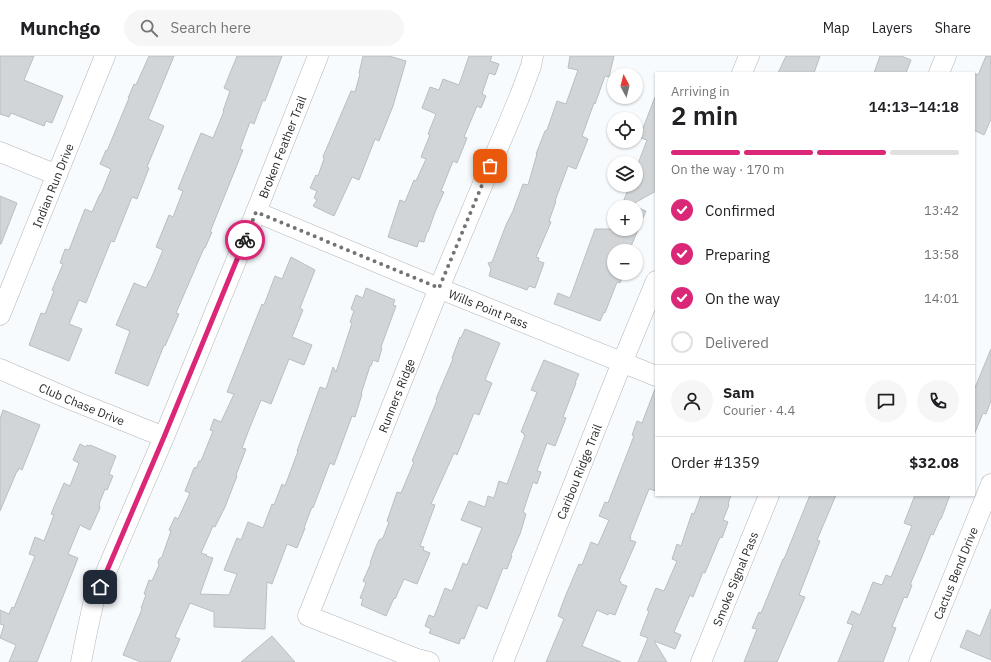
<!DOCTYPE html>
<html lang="en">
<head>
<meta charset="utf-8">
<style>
	:root { --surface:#fff; --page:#f6f6f6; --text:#202124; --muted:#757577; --line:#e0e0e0; --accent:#db2777 }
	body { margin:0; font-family:"IBM Plex Sans",sans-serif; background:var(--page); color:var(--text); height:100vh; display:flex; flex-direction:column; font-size:15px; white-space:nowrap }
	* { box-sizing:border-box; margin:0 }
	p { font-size:13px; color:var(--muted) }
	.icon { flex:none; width:22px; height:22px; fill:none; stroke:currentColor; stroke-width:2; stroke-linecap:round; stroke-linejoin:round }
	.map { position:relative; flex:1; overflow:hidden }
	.panel { position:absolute; left:655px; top:16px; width:320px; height:424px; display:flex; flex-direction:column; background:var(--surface); border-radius:0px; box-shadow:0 1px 3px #0004 }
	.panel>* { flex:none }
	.needle { width:26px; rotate:353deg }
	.buttons { position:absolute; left:607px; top:12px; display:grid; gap:8px }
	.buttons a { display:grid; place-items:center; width:36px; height:36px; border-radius:50%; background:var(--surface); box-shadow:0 1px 3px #0004; font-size:20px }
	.pin { position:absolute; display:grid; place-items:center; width:34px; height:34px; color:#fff; margin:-17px; border-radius:8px; box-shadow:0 2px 6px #0006 }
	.courier { position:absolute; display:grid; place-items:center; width:40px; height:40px; margin:-20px; border:3px solid #db2777; border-radius:50%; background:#fff; color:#222; box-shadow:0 1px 5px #0007 }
	.headline em { font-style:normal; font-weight:600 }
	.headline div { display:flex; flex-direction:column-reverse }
	.headline { display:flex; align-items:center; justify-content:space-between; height:68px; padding:0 16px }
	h1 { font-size:26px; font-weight:600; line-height:30px }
	.bar { display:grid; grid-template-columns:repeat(4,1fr); gap:6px 4px; align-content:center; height:48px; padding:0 16px }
	.bar i { height:5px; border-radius:3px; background:var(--line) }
	.bar .current { background:var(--accent) }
	.bar p { grid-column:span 4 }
	.line { display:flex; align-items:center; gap:10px; padding:0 16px; border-top:1px solid var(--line) }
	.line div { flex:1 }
	.round { display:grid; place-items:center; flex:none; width:42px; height:42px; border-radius:21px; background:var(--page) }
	ol { padding:0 16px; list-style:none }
	li { display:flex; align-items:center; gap:12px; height:44px }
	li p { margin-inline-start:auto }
	li .icon { padding:4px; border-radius:50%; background:var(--accent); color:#fff; stroke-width:4 }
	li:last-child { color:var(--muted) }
	li i { width:22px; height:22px; border:2px solid var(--line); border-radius:50% }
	header { display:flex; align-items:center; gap:24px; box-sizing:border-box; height:56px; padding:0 20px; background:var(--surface); border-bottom:1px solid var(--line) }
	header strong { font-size:19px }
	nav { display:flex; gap:22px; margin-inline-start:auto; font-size:14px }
	.search { width:280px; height:36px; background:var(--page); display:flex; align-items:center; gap:10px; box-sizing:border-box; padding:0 14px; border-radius:22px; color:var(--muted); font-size:15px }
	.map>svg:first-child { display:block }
	.building { fill:#d2d5d7; stroke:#bbbec1 }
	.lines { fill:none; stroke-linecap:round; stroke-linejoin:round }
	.minor-casing { stroke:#b2b5b8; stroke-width:21 }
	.minor { stroke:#fff; stroke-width:20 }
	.done { stroke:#717375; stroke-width:4; stroke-dasharray:0 7.2 }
	.route { stroke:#db2777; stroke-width:5 }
	.labels { text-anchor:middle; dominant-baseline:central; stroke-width:4; stroke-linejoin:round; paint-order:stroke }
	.street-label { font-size:12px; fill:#292a2b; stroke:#fff }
</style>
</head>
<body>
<header>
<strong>Munchgo</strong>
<div class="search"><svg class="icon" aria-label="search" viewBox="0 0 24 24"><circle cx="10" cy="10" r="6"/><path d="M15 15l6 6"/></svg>Search here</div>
<nav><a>Map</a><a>Layers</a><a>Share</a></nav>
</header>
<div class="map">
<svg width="991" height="606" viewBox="0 0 991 606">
	<rect width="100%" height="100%" fill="#f8fbfe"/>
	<!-- building -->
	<path class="building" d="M0,0H34L24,24L63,40L52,67L46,65L44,70L11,57L9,61L0,58Z
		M149,0H174L148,63L164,70L147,111L149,112L137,143L132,141L114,186L111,185L86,247L79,244L69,268L82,273L69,305L29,289L41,257L45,258L54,235L52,234L63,208L60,207L65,193L69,194L85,153L92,156L100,138H101L111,113L100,108L106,94L107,95L129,42H128L134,28L136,29Z
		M237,0H282L265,45L263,44L254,68L250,66L240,93L243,94L210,176H212L205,192H204L176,257L179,258L165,290L164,289L148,330L115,317L130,275L116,269L134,227L146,232L149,225H150L163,194L156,191L169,159L173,161L183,135L178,133L201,77L213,82L224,55H223L230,35L224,32Z
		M363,0H389L406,5L393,50L379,85L375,83L359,124L352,121L334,160L313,150L317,144L314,142L317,135L310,132L316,119L318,120L324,103L323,100L325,96L351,35L355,36L360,18L359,17Z
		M469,0H492L490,5L499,8L495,19L489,17L482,38L486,40L481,52L477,50L464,81L467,82L457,107L453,105L441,135L444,136L435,156L428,176H427L424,186L419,185L417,191L388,181L400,144L405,146L414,124L416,125L426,103L421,101L430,79L428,78L436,58L422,52L430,31L439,34L443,23L459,29Z
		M570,0H614L609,21L605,20L595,48L594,47L582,80L588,83L576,113L568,110L555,145H556L549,165L551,166L536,201L539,202L538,205L544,207L535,232L529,230L527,234L489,220L491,213L488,207L492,206L506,169L513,155L523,128L528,129L537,98H536L545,75L547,74L557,45L566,48L578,14L568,12Z
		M786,0H820L814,17H778Z
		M880,0H901L911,4L906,17H874Z
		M986,0H991V63L984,79L974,74V17L978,19Z
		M655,41H656V135L631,149L646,155L629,195H630H614V217H624L620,227L617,226L605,257L604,256L600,265L554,248L558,237L570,242L595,173H613L614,170V173H636V151H621L630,129H636V113L647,84L641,82V81L640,80Z
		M0,140L17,147L1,188H0Z
		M291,201L315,214L300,252L303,254L292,281L312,289L304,309L289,303L271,348L261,344L248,376L242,392L246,393L236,419L237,420L225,451L215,471L213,470L201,497L207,499L206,500L213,502L200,538L229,539L237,518L224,514L237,482L241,484L248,466L263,472L272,448L274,449L282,428L285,430L298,395H297L320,331L326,333L333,311L336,316L352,267L350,266L354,255L351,253L356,239L363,242L366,232L395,244L393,249L396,250L381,291L382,292L378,306L373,304L371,310H370L361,338H362L355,361L352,360L334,409L330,407L313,452L312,451L304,472H305L297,492L287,488L272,528L267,526L265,573L214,571V556L190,547L175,581L180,583L170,606H141L123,599L142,553L141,552L146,539L144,538L149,524L152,525L159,509L158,507L159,503L162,501L171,475L169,474L175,461L178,463L190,437L185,435L194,412L197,411L199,405H201L213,375L210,374L214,363L221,366L234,338L227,336L262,248L264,249L275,220L282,223Z
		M465,273L500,287L485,324L492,327L479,359L474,357L457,399L454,397L431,448L435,449L420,490L424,491L423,494L430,497L417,528L404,523L395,543L394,542L386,560L361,549L363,543L360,542L366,527L363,525L371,507H370L375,493L379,484L383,482L389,466L387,465L397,436L401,437L414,406L412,405L437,344L436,343L453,303L452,302L460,281L461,282Z
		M991,293V345L986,358L983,357L974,379V334Z
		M544,304L579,318L575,327H576L563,361L566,362L555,390L547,387L537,415L541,416L537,428L533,426L523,456L526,458L520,478L511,499L512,500L507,513L503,512L487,553L478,549L464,583L461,582L459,588L429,577L431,573L425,570L429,559L434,561L445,532L452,535L463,507L467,509L482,472L461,464L469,445L485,451L488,440L494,442L499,425L507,428L525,379L523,378L524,377L521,376L537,336L531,334Z
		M655,333L656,334V435L649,433L630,481L631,482L630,484L636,486L619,525L621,526V528L627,530L615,559L609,557L608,559L597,554L582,590L621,606H546L564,563L558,560L565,541L579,508L582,509L591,486L598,489L609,464L599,460L605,446L608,447L634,380L632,379L637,365L642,367Z
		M3,354L40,369L22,414L19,412L18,415H17L0,455V363Z
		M80,388L86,391L87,389L89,390L90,389L116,400L109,418L113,420L107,434L105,433L99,448L100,452L90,474L80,469L68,498L78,502L37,606H9L16,589L0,582L4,569L0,568V554L9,558L12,551L14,552L35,500L29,498L35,481L44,485L54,459L51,458L64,427L70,430L79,407L73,404Z
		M701,439H731L728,448L729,449L723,464L728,466L722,482L720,481L705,517L703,516L693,541L690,539L674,576L681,579L675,593L654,585L667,606H638L648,582L640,579L649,555L647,554L656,532L664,535L677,505L672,503L677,488L681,490L692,457L694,458Z
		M810,439H836L817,484L820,485L799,539L805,541L777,606H744L757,573L752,572L759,556L761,557L783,503H784Z
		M915,439H950L941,463H940L933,479L931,478L921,503L910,529H912L907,542L904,541L892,571L896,572L883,606H838L853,569L847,567L852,555L860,559L873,526L882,529L886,519L891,521L912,470L904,467Z
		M991,553V604L960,591L967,574L980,580Z
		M272,580L295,606H241Z"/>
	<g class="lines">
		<defs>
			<g id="minor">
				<path d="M742,17L749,0"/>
				<path d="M939,17L946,0"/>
				<path d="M0,96L57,119"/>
				<path id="s1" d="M256,156L453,238L656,320"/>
				<path id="s2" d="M0,259L105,0"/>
				<path id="s3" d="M0,313L67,342L164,381"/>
				<path id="s4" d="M81,606L87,576L94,544L164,381L256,156L318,0"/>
				<path id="s5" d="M429,606L417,603L308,560L439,232L519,42L531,10L533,0"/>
				<path id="s6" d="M503,606L617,319L656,225"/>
				<path id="s7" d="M701,606L769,439"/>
				<path id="s8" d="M919,606L991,428"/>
			</g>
		</defs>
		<!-- minor casing -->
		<use href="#minor" class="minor-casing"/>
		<!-- minor -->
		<use href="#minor" class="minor"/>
	</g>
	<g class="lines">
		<!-- done -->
		<path class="done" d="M245,184L256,156L439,232L490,110"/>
		<!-- route -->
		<path class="route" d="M100,531L164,381L245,184"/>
	</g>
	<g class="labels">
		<!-- street labels -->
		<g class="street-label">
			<text stroke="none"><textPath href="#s4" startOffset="554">Broken Feather Trail</textPath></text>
			<text stroke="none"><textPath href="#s2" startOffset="140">Indian Run Drive</textPath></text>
			<text stroke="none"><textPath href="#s1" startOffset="252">Wills Point Pass</textPath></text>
			<text stroke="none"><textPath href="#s5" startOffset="367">Runners Ridge</textPath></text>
			<text stroke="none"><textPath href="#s3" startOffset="89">Club Chase Drive</textPath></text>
			<text stroke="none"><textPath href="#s6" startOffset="205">Caribou Ridge Trail</textPath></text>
			<text stroke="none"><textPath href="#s8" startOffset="96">Cactus Bend Drive</textPath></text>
			<text stroke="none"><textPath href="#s7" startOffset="90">Smoke Signal Pass</textPath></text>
		</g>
	</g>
</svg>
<div class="buttons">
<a><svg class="needle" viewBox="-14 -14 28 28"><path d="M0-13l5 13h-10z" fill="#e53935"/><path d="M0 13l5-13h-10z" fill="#757577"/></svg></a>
<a><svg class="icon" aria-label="locate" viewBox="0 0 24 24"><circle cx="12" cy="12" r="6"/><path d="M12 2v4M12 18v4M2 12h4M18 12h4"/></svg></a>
<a><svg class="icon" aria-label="layers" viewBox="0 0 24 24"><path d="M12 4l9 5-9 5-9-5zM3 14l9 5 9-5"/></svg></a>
<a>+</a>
<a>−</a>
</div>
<div class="pin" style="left:490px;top:110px;background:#ea580c"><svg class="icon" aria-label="bag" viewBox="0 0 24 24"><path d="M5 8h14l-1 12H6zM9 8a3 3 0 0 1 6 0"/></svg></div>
<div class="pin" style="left:100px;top:531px;background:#1f2937"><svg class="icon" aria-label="home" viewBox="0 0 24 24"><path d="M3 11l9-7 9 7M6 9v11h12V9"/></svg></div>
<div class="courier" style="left:245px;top:184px"><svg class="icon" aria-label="bike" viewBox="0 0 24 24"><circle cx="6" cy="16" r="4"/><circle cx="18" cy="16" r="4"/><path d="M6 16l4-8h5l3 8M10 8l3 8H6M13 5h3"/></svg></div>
<section class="panel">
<div class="headline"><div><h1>2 min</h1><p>Arriving in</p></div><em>14:13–14:18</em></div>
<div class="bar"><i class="current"></i><i class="current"></i><i class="current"></i><i></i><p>On the way · 170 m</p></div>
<ol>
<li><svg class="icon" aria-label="check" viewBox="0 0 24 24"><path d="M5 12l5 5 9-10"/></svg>Confirmed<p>13:42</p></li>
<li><svg class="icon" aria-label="check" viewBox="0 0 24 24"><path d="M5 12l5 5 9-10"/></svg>Preparing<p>13:58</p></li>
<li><svg class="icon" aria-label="check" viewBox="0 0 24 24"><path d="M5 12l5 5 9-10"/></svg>On the way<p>14:01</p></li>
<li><i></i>Delivered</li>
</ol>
<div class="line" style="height:72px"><a class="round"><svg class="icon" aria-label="person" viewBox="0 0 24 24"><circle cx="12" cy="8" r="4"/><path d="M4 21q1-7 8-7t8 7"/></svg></a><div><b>Sam</b><p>Courier · 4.4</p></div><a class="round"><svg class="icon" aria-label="chat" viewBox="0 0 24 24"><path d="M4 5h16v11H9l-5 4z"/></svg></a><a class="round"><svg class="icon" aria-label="phone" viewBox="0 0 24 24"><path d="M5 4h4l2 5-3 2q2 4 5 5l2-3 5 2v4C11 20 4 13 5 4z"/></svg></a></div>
<div class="line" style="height:52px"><div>Order #1359</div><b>$32.08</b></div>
</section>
</div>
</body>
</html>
